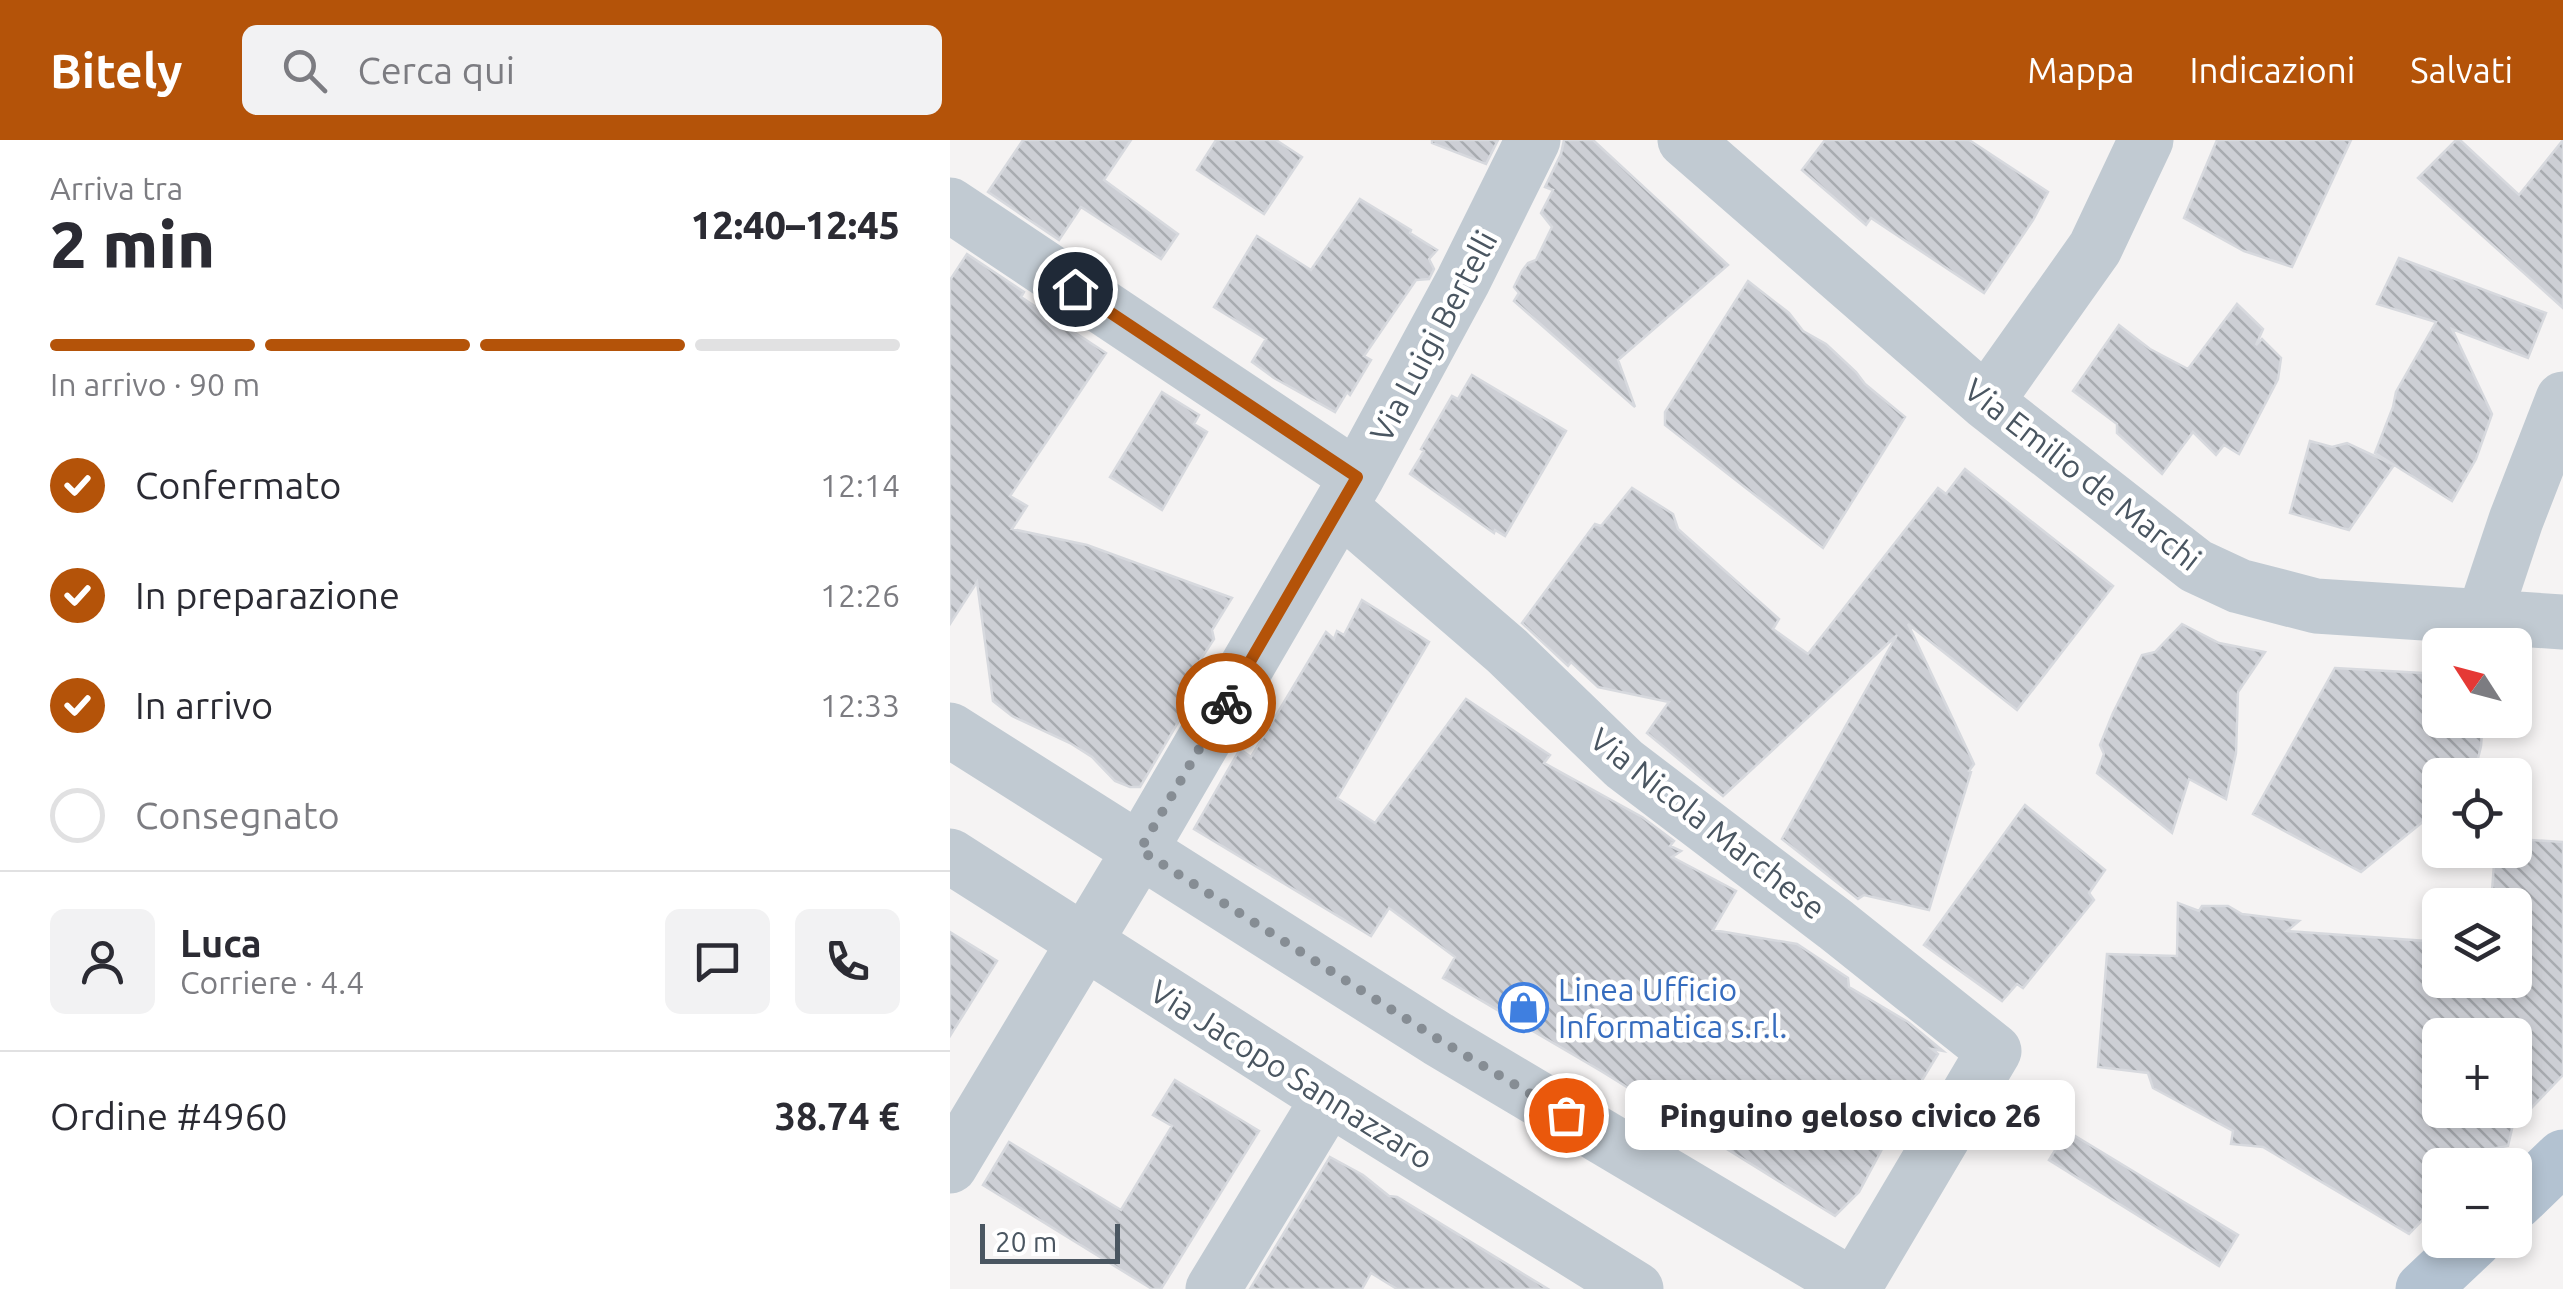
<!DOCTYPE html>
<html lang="it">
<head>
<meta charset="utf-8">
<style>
	:root { --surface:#fff; --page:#f2f2f3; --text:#2b2b33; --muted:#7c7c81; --line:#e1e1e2; --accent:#b45309 }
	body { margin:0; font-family:Ubuntu,sans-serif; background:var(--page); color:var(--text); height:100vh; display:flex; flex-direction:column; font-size:38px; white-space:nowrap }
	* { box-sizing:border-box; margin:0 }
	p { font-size:32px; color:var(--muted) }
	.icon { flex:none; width:55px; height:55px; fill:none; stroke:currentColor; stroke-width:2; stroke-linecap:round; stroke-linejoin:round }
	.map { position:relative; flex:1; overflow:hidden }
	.panel { display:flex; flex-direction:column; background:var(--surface); width:950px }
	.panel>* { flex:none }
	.needle { width:65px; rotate:306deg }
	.buttons { position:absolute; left:1472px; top:488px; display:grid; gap:20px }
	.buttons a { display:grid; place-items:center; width:110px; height:110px; border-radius:15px; background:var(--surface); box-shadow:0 5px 15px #0003; font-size:50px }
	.scale { position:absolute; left:30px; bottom:25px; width:140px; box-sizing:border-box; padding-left:10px; border:5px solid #4a5661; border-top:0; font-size:28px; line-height:35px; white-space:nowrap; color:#4a5661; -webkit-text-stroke:8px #fff; paint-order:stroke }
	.pin { position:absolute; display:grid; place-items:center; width:85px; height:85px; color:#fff; margin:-42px; border:5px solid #fff; border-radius:50%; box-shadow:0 2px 10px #0007 }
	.courier { position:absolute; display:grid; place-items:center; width:100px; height:100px; margin:-50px; border:8px solid #b45309; border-radius:50%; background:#fff; color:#222; box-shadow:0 2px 12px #0007 }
	.bubble { position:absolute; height:70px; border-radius:15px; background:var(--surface); box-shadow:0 5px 15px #0003; font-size:32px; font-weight:800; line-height:70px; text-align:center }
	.summary em { font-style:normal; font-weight:800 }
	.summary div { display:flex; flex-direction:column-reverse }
	.summary { display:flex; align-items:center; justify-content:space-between; height:170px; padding:0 50px }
	h1 { font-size:65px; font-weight:800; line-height:75px }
	.bar { display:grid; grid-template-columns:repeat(4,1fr); gap:15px 10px; align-content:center; height:120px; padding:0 50px }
	.bar i { height:12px; border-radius:8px; background:var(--line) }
	.bar .current { background:var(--accent) }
	.bar p { grid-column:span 4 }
	.line { display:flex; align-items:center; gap:25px; padding:0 50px; border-top:2px solid var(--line) }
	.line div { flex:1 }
	.round { display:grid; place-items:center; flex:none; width:105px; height:105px; border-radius:15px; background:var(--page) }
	ol { padding:0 50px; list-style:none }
	li { display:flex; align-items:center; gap:30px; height:110px }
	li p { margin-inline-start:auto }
	li .icon { padding:10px; border-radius:50%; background:var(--accent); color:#fff; stroke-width:4 }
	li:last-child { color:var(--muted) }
	li i { width:55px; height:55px; border:5px solid var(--line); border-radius:50% }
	header { display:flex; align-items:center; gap:60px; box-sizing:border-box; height:140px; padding:0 50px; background:var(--accent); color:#fff }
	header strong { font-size:48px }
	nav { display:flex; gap:55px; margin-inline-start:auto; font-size:35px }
	.search { width:700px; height:90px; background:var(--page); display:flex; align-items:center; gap:25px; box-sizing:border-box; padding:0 35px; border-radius:15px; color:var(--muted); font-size:38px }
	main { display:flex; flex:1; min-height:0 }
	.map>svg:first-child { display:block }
	.building { fill:url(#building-back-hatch); stroke:#d7d9de; stroke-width:2.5; fill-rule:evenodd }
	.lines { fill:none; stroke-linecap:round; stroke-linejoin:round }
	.minor { stroke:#c1cad2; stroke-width:55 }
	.major { stroke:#b3c2d1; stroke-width:55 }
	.done { stroke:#868d94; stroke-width:10; stroke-dasharray:0 18 }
	.route { stroke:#b45309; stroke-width:12 }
	.labels { text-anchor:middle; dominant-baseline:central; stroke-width:9; stroke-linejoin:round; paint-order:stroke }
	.street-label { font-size:32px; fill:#4a5661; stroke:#fff }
	.shop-label { font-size:32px; fill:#366cbe; stroke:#fff; text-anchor:start }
</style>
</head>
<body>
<header>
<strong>Bitely</strong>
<div class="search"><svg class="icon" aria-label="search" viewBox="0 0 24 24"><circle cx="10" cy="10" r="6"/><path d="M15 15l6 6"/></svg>Cerca qui</div>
<nav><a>Mappa</a><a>Indicazioni</a><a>Salvati</a></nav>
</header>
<main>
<section class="panel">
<div class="summary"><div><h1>2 min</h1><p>Arriva tra</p></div><em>12:40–12:45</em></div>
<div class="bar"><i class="current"></i><i class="current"></i><i class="current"></i><i></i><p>In arrivo · 90 m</p></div>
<ol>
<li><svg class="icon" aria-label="check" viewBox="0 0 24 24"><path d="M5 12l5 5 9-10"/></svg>Confermato<p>12:14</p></li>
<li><svg class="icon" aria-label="check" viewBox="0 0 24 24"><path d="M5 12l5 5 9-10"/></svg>In preparazione<p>12:26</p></li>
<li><svg class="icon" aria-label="check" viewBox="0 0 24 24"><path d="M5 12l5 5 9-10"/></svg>In arrivo<p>12:33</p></li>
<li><i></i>Consegnato</li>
</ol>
<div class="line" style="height:180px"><a class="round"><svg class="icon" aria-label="person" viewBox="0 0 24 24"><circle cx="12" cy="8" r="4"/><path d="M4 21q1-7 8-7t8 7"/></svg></a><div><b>Luca</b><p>Corriere · 4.4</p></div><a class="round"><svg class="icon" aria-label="chat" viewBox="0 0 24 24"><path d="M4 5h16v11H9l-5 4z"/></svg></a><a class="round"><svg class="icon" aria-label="phone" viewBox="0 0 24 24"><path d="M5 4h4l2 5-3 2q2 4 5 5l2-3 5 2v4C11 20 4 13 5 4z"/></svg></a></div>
<div class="line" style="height:130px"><div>Ordine #4960</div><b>38.74 €</b></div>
</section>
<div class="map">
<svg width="1613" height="1149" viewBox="0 0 1613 1149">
	<defs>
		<pattern id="building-back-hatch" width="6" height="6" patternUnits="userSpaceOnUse" patternTransform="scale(2.5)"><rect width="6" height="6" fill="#cdcfd5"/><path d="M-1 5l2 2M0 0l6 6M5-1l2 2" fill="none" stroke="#a8abb0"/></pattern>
	</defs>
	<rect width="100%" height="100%" fill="#f5f3f3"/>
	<!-- building -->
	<path class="building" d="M73,0H181L154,40L228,94L211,119L131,67L109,100L38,52Z
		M266,0H326L352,17L314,74L247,30Z
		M482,0H548L536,24L482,3Z
		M614,0H643L778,125L668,220L685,267L564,161L569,153L564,147L572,131L578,123L586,120L602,87L591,73L603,50L595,47L611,14Z
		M875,0H1019L1098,52L1083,80L1034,153L921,78L916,85L852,30Z
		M1267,0H1401L1342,127L1294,111L1234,78Z
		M1506,0H1510L1569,55L1613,0V168L1468,38Z
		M410,59L461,90L460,93L487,110L479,119L484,129L479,139L466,140L414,216L421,220L400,255L397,252L385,272L324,238L302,222L316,199L264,167L307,96L361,130Z
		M17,114L74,152L71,157L156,213L60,356L77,366L62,389L137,405L282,458L262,490L264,499L247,525L254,532L243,557L190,647H180L165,641L142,617L120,603L62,576L43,561L27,442L0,484V140Z
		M1449,118L1596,173L1578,218L1502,189L1542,274L1526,319L1502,361L1425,313L1443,267L1446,252L1486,182L1427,164Z
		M798,141L839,173L853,191L876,204L906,232L915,244L955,277L873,408L715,285V272Z
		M1287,164L1313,189L1306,205L1312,199L1331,218L1328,239L1289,314L1274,305L1266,315L1243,292L1212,334L1167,293V284L1123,251L1169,185L1200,209L1238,229Z
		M522,235L616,291L555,396L545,390L544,393L460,334L474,311L471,309L502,256L508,259Z
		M212,252L249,275L244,284L257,292L212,370L160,337Z
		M1360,301L1382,307L1397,303L1444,325L1399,390L1340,373Z
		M1015,329L1163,446L1067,570L958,484L1024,624L1019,631L1021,632L979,770L914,755L908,759L832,699L947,495L773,656L697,593L719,562L648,547L621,522L618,526L572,483L645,384L651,386L682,348L723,374L728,389L829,479L823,489L858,514L988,348L996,354Z
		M412,460L479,502L387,658L425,683L516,559L600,615L594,623L692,677L724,701L720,706L731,711L722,717L786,751L763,790L847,804L898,838L899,847L958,882L993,911L982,909L988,914L946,983L909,1052L885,1076L651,931L493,838L505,817L439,768L421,796L244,689L290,609L301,617L376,492L384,499L387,491L394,495Z
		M1232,484L1269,503L1315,512L1288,552L1286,613L1276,659L1239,639L1222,693L1147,633L1154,614L1150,605L1163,573L1192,515L1205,512Z
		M1385,528L1490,534V580H1533L1531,606L1524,635H1490V668L1411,732L1303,674Z
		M1075,665L1155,730L1139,753L1144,760L1073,848L1067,844L1052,861L974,805Z
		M1565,699L1613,702V935L1565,985V976L1558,1006L1540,1009L1535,1025H1490V1062L1459,1094L1313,1007L1281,1004L1283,991L1203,948L1198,933L1148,927L1157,814L1227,816L1228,763L1249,771L1252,766H1278L1292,774L1349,781L1337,791L1490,802V840H1565V765H1541L1545,710H1565ZM1490,895H1565V970H1490Z
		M0,792L47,821L0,896Z
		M225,940L309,991L211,1149H202L33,1045L59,1002L171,1070L222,986L203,975Z
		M1117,991L1288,1095L1269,1126L1099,1020Z
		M380,1017L413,1035L439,1056L447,1057L598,1149H447L421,1133L412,1149H300Z"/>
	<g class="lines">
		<!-- minor -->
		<path class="minor" d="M735,0L1036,262L1246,426L1289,446L1366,466L1613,482
			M0,65L407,337
			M1036,262L1145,108L1196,0
			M390,367L557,511L674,624L886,785L1044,911L903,1149
			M1534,476L1566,380L1613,259
			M0,590L488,899L908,1149
			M0,716L379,958L686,1149
			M0,1026L190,710L407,337L513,141L583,0
			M263,1149L379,958"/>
		<!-- major -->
		<path class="major" d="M1565,1063L1613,1017
			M1473,1149L1525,1100"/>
	</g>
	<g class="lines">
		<!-- done -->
		<path class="done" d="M276,563L190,710L488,899L616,975"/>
		<!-- route -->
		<path class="route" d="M125,149L407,337L276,563"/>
	</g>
	<!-- icons -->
	<defs>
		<symbol id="shop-ring" viewBox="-11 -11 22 22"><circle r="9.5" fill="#fff" stroke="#3f7fe0" stroke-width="1.5"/><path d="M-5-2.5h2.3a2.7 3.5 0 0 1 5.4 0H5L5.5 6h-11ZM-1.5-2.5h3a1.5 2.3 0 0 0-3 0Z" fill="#3f7fe0"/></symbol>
	</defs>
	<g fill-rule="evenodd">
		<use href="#shop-ring" x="546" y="840" width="55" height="55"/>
	</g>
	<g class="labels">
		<!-- street labels -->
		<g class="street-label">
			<text transform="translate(483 196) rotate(-62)">Via Luigi Bertelli</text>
			<text transform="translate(1133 334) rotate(38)">Via Emilio de Marchi</text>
			<text transform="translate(758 683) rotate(38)">Via Nicola Marchese</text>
			<text transform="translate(342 934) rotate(32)">Via Jacopo Sannazzaro</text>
		</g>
		<!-- shop labels -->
		<g class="shop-label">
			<text x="608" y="849">Linea Ufficio<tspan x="608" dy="37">Informatica s.r.l.</tspan></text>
		</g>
	</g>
</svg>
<div class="buttons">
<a><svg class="needle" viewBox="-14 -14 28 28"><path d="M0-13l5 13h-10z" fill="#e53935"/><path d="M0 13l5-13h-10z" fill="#7c7c81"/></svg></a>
<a><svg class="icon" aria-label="locate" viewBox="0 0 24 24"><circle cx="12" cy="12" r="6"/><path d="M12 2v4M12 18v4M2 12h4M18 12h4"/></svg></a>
<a><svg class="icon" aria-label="layers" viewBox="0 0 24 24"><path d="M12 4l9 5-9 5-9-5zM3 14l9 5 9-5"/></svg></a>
<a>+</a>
<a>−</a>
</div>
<div class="scale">20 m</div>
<div class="pin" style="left:616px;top:975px;background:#ea580c"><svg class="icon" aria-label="bag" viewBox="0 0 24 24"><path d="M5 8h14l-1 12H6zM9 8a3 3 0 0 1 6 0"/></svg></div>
<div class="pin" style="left:125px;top:149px;background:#1f2937"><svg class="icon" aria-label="home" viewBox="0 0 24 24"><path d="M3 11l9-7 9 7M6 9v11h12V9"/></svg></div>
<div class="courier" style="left:276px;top:563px"><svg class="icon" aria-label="bike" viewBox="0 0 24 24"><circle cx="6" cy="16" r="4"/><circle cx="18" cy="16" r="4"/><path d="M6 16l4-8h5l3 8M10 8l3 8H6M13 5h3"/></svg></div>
<div class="bubble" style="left:675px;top:940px;width:450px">Pinguino geloso civico 26</div>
</div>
</main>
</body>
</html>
